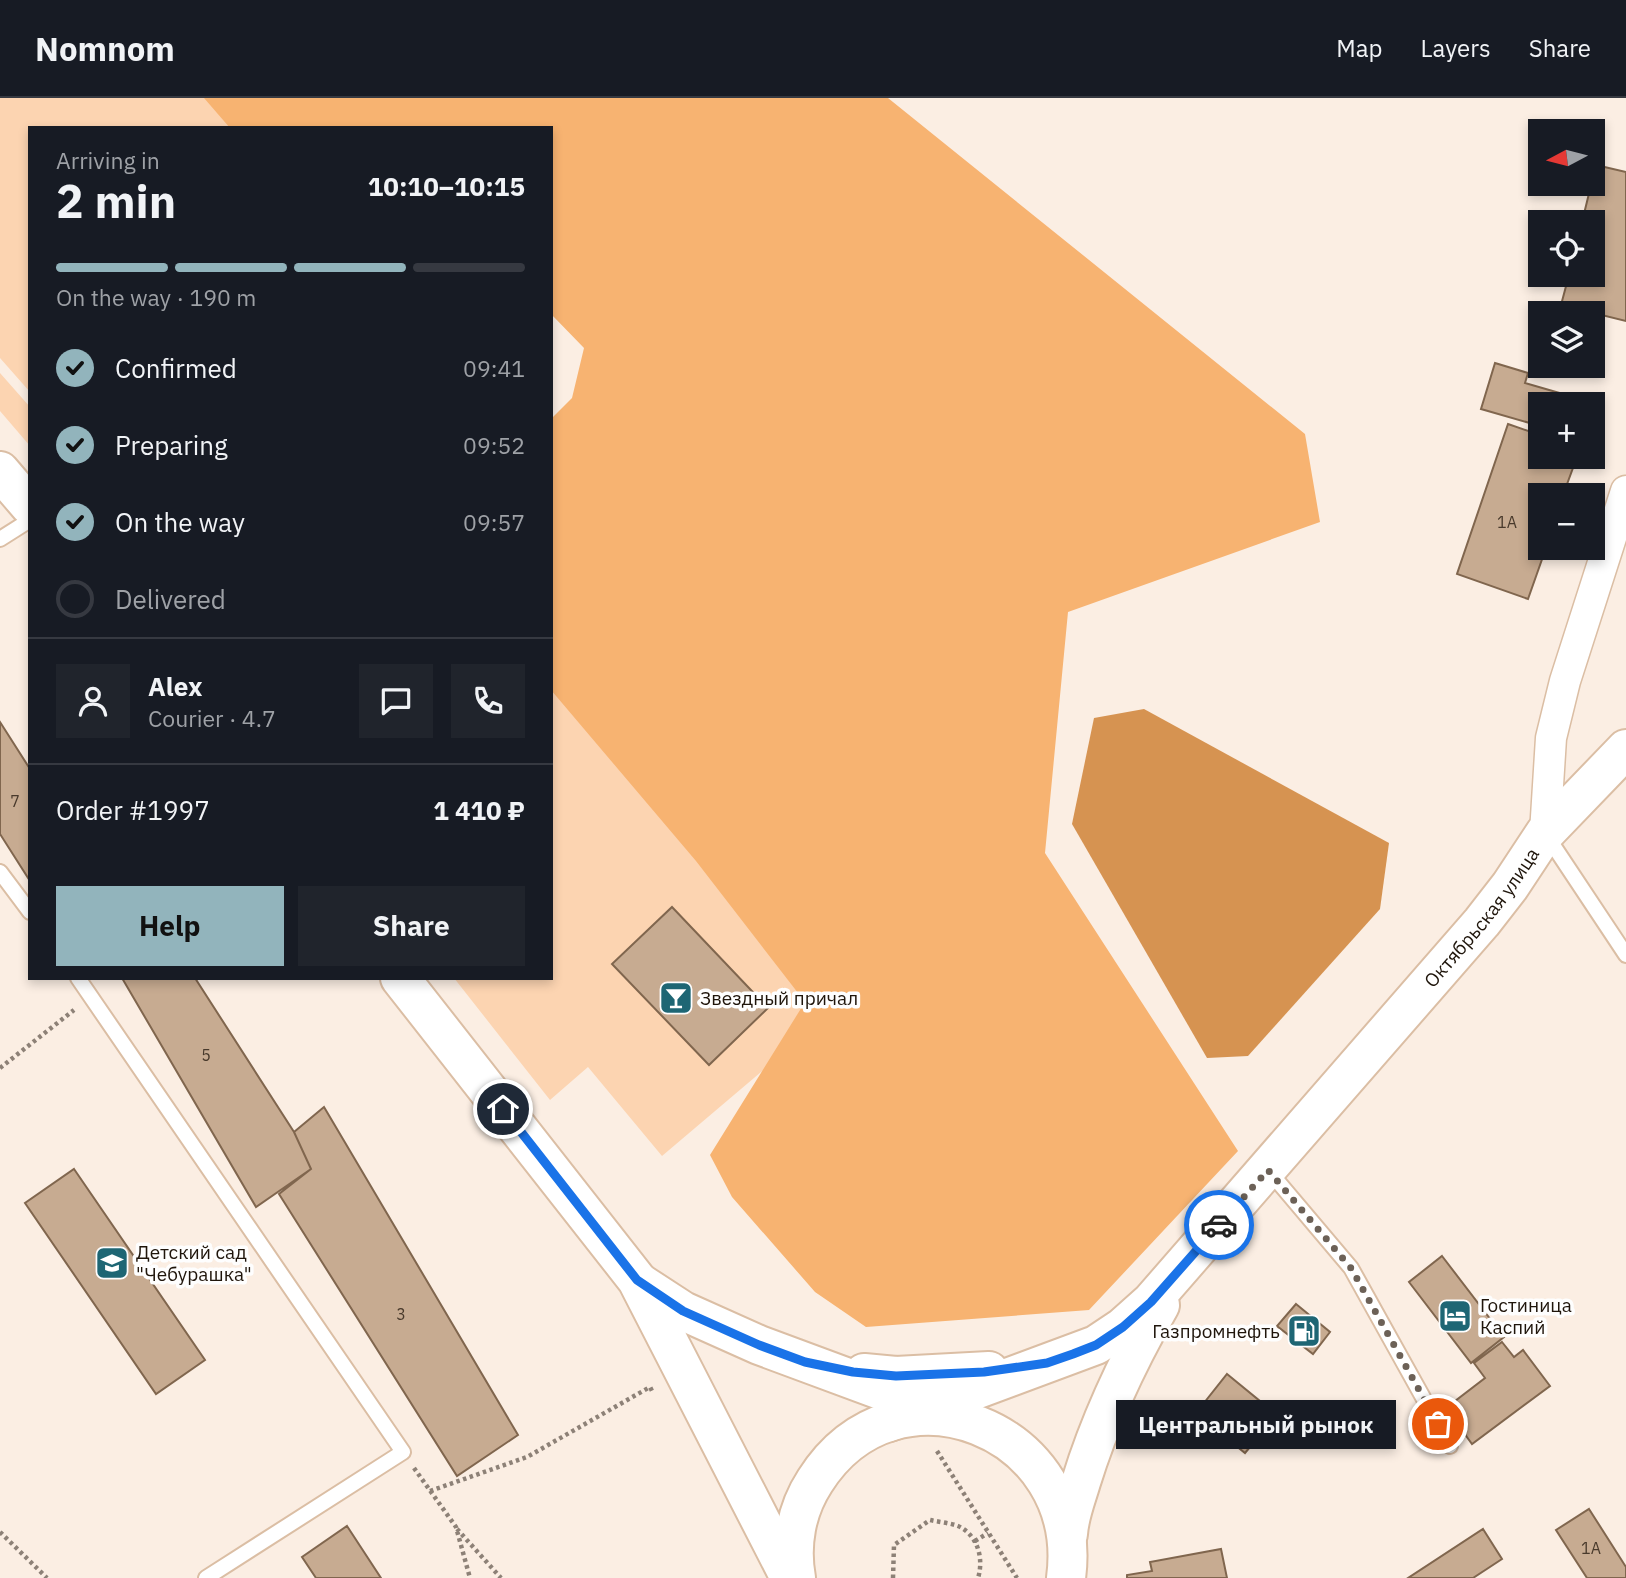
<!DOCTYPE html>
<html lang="en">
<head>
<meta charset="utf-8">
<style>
	:root { --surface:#171b24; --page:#20242c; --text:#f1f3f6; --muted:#9ea1a6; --line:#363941; --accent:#92b4bc }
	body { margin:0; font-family:"IBM Plex Sans",sans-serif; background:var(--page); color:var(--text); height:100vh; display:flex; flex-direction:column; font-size:26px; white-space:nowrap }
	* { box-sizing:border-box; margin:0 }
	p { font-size:23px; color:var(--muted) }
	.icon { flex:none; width:38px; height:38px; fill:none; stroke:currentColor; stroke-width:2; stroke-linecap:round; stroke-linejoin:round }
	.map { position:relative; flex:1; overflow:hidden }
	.panel { position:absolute; left:28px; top:28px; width:525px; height:854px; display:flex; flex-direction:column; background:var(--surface); border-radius:0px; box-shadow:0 4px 10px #0003 }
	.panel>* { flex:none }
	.needle { width:46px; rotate:263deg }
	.fabs { position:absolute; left:1528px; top:21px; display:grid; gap:14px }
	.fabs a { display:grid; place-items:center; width:77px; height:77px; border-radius:0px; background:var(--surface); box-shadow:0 4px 10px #0003; font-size:35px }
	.pin { position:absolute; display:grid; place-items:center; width:60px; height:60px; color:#fff; margin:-30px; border:4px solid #fff; border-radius:50%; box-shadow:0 2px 7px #0007 }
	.courier { position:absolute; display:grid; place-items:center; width:70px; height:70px; margin:-35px; border:5px solid #1a73e8; border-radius:50%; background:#fff; color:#222; box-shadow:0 2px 9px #0007 }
	.bubble { position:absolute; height:49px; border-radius:0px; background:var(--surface); box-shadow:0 4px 10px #0003; font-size:23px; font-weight:700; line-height:49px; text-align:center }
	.head em { font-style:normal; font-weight:700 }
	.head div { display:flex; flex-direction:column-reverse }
	.head { display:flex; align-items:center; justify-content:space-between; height:119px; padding:0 28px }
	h1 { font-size:46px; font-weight:700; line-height:52px }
	.bar { display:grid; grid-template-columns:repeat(4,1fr); gap:10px 7px; align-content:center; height:84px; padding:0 28px }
	.bar i { height:9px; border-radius:5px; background:var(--line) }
	.bar .on { background:var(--accent) }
	.bar p { grid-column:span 4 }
	.line { display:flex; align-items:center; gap:18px; padding:0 28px; border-top:2px solid var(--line) }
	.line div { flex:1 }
	.round { display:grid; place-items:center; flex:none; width:74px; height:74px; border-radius:0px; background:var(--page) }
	ol { padding:0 28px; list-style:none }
	li { display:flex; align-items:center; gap:21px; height:77px }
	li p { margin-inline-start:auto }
	li .icon { padding:7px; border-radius:50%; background:var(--accent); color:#111; stroke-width:4 }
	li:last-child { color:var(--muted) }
	li i { width:38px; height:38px; border:4px solid var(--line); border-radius:50% }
	.cta { display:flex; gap:14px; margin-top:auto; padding:14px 28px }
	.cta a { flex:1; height:80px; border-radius:0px; background:var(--accent); color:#111; font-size:28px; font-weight:700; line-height:80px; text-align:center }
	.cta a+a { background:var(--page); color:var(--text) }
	header { display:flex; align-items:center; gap:42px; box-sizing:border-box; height:98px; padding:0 35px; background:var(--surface); border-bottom:2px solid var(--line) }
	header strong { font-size:33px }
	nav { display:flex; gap:38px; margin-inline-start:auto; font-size:24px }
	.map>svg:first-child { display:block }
	.green { fill:#fcd4b1 }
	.forest { fill:#f7b371 }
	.water { fill:#d69351 }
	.building { fill:#c7ab91; stroke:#80664e; stroke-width:2 }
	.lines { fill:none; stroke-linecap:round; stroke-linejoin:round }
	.lane-casing { stroke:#dbbea4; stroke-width:18 }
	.street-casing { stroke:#dbbea4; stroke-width:33 }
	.secondary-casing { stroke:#dbbea4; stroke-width:42 }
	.path { stroke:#8d8177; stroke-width:4.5; stroke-dasharray:3.5 3.5; stroke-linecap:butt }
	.lane { stroke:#fff; stroke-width:14 }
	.street { stroke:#fff; stroke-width:30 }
	.secondary { stroke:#fff; stroke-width:38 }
	.done { stroke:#6c6157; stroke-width:7; stroke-dasharray:0 12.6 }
	.route { stroke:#1a73e8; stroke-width:9 }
	.labels { text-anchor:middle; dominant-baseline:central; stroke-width:7; stroke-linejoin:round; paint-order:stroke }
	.number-label { font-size:16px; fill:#493a2c }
	.street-label { font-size:19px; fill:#1f150b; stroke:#fefefe }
	.poi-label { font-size:19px; fill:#1f150b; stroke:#fefefe; text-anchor:start }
</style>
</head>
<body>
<header>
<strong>Nomnom</strong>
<nav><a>Map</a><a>Layers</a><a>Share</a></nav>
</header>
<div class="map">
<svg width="1626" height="1480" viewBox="0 0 1626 1480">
	<rect width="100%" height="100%" fill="#fbeee3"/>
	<!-- green -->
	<path class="green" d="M0,0H261L291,30H30V294L0,260Z
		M0,275L30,309V348L0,313Z
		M551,412L867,884L662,1058L588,969L550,1002L454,880H551Z"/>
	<!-- forest -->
	<path class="forest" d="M204,0H888L1305,336L1320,424L1068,514L1045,755L1238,1053L1089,1212L866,1229L815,1194L732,1099L710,1057L805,904L696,763L551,592V321L572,300L584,250L551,216V30H230Z"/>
	<!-- water -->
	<path class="water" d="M1144,611L1389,745L1380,811L1248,958L1207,960L1072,726L1094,620Z"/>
	<!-- building -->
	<path class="building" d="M1596,67L1626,74V223L1561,207L1569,177H1592V124H1582Z
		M1495,265L1528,275L1525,285L1594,305L1592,311V306H1540V328L1481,311Z
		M1508,326L1540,337V359H1577L1563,397H1540V450H1546L1528,501L1457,476Z
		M0,624L30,671V783L0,736Z
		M672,809L768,910L709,967L612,866Z
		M122,880H195L294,1034L311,1071L256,1109Z
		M324,1009L518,1337L457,1378L279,1096L311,1071L294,1034Z
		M74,1071L205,1262L156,1296L25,1105Z
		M1442,1158L1504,1239L1471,1265L1409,1184Z
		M1296,1206L1330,1234L1313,1256L1277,1228Z
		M1502,1244L1514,1259L1523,1252L1550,1288L1472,1346L1446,1310L1485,1280L1474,1265Z
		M1227,1276L1277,1317L1245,1355L1196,1315Z
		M1589,1411L1626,1469V1480H1587L1556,1432Z
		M347,1428L381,1480H316L302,1459Z
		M1483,1431L1502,1461L1473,1480H1408Z
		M1221,1451L1227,1480H1127V1477L1152,1473L1150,1464Z"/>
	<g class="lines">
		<defs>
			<path id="lane" d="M0,441L30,422
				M1547,738L1626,857
				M0,774L30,814
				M78,880L403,1354L206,1480
				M1269,1073L1351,1170L1450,1348"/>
			<path id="street" d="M1545,735L1551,640L1565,583L1626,393"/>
			<g id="secondary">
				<path d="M0,373L30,408"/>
				<path d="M400,880L637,1182L790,1480"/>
				<path d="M640,1185L683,1213L759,1247L937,1313"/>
				<path d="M864,1275L896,1278L989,1273"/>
				<path id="s1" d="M889,1324L1096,1247L1123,1229L1151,1204L1482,824L1510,788L1545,735L1626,651"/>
				<path d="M1068,1436C1069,1418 1076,1401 1081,1384C1100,1322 1128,1263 1160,1207"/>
				<path d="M796,1480C790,1447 796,1412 815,1383C896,1255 1086,1331 1066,1480"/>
			</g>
		</defs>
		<!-- lane casing -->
		<use href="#lane" class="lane-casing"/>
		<!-- street casing -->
		<use href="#street" class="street-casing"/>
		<!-- secondary casing -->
		<use href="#secondary" class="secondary-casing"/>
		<!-- path -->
		<path class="path" d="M0,970L74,912
			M937,1353L1017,1480
			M414,1370L456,1429L470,1480
			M430,1393L527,1359L650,1289L652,1293
			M457,1431L501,1480
			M0,1434L47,1480
			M975,1443L988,1435
			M893,1480L894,1447L930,1422C939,1424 950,1425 958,1428C978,1437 984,1461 978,1480"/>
		<!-- lane -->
		<use href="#lane" class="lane"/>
		<!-- street -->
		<use href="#street" class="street"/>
		<!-- secondary -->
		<use href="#secondary" class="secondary"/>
	</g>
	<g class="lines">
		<!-- done -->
		<path class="done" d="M1219,1127L1268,1072L1351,1170L1438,1326"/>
		<!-- route -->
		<path class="route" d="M503,1011L637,1182L683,1213L759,1247L805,1264L853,1274L896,1278L984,1274L1047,1265L1073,1256L1096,1247L1123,1229L1151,1204L1219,1127"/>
	</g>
	<!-- icons -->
	<defs>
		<symbol id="bar-square" viewBox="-11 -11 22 22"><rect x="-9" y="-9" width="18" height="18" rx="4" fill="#1e6674" stroke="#fefefe"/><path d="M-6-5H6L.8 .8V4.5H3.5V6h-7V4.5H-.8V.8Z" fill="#fff"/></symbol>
		<symbol id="school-square" viewBox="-11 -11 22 22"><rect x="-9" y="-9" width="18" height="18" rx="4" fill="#1e6674" stroke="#fefefe"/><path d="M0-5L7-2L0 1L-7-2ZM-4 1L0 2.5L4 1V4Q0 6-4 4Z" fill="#fff"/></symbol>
		<symbol id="hotel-square" viewBox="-11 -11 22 22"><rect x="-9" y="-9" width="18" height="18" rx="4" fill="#1e6674" stroke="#fefefe"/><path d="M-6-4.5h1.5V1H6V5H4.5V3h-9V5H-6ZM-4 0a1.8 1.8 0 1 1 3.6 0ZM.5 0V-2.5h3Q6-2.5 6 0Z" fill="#fff"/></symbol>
		<symbol id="fuel-square" viewBox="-11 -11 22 22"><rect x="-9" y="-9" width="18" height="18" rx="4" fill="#1e6674" stroke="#fefefe"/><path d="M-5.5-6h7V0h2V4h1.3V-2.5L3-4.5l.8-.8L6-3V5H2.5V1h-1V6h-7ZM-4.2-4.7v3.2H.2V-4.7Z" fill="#fff"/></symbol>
	</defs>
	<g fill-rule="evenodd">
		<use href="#bar-square" x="657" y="881" width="38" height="38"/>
		<use href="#school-square" x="93" y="1146" width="38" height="38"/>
		<use href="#hotel-square" x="1436" y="1199" width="38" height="38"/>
		<use href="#fuel-square" x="1285" y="1214" width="38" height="38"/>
	</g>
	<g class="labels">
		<!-- number labels -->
		<g class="number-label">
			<text x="1507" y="424">1А</text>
			<text x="15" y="703">7</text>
			<text x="206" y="957">5</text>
			<text x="401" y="1216">3</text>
			<text x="1591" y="1450">1А</text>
		</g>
		<!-- street labels -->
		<g class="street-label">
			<text stroke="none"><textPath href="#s1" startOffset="798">Октябрьская улица</textPath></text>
		</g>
		<!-- poi labels -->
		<g class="poi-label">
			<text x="700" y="900">Звездный причал</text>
			<text x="136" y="1154">Детский сад<tspan x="136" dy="22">"Чебурашка"</tspan></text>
			<text x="1480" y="1207">Гостиница<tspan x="1480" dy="22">Каспий</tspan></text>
			<text x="1280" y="1233" text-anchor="end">Газпромнефть</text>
		</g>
	</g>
</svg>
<div class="fabs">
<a><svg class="needle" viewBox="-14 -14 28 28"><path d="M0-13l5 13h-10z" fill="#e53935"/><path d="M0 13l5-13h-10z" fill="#9ea1a6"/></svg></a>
<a><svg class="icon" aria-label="locate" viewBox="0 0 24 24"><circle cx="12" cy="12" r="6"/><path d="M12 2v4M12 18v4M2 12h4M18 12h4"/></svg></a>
<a><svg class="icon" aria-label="layers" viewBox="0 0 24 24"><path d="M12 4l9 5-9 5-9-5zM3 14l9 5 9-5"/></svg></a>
<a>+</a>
<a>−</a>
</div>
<div class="pin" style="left:1438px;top:1326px;background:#ea580c"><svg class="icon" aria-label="bag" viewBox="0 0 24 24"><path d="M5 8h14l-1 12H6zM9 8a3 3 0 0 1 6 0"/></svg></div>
<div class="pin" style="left:503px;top:1011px;background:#1f2937"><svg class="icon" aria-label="home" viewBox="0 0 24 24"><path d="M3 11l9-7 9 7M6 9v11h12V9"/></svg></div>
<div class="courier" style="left:1219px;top:1127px"><svg class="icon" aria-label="car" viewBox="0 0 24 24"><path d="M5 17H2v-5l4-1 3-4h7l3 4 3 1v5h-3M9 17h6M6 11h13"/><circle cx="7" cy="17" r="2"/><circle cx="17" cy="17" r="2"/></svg></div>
<div class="bubble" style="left:1116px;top:1302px;width:280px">Центральный рынок</div>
<section class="panel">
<div class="head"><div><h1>2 min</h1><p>Arriving in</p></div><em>10:10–10:15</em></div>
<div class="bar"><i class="on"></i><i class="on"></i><i class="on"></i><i></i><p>On the way · 190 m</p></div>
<ol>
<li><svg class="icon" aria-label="check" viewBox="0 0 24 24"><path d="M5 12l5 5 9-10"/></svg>Confirmed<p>09:41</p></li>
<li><svg class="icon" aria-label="check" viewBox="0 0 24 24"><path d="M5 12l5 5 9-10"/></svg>Preparing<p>09:52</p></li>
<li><svg class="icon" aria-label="check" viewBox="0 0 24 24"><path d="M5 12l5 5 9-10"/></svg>On the way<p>09:57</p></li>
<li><i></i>Delivered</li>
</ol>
<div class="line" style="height:126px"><a class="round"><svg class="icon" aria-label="person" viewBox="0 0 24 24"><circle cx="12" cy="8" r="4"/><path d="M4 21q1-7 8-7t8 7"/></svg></a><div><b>Alex</b><p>Courier · 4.7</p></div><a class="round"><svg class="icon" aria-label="chat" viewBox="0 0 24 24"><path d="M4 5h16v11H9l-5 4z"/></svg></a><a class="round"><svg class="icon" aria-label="phone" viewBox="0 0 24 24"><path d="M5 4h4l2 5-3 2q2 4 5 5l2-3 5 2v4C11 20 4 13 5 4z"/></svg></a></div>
<div class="line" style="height:91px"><div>Order #1997</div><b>1 410 ₽</b></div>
<div class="cta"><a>Help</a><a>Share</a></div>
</section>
</div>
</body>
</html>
